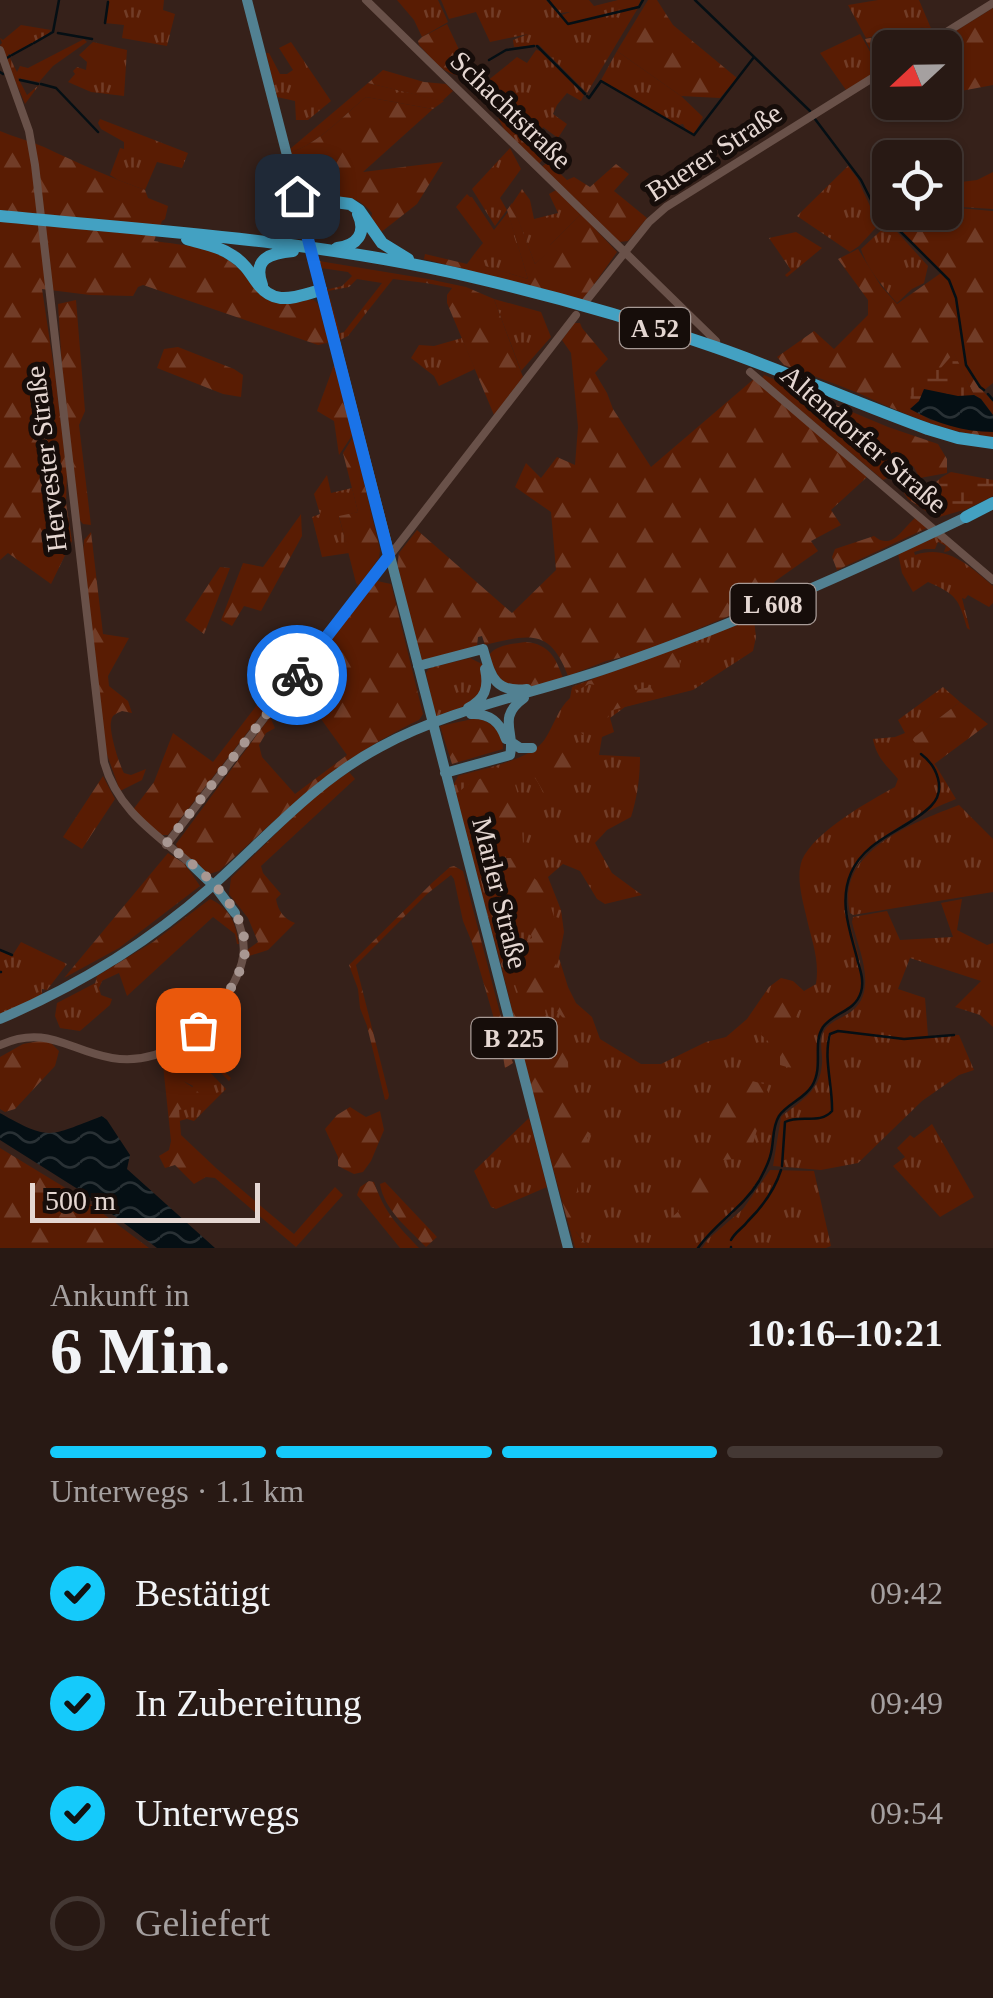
<!DOCTYPE html>
<html lang="de">
<head>
<meta charset="utf-8">
<style>
	:root { --surface:#281914; --page:#342622; --text:#f1f3f6; --muted:#a5a0a0; --line:#443834; --accent:#15cafb }
	body { margin:0; font-family:Georgia,serif; background:var(--page); color:var(--text); height:100vh; display:flex; flex-direction:column; font-size:38px; white-space:nowrap }
	* { box-sizing:border-box; margin:0 }
	p { font-size:32px; color:var(--muted) }
	.icon { flex:none; width:55px; height:55px; fill:none; stroke:currentColor; stroke-width:2; stroke-linecap:round; stroke-linejoin:round }
	.map { position:relative; height:1248px; overflow:hidden }
	.drawer { display:flex; flex-direction:column; background:var(--surface); flex:1 }
	.drawer>* { flex:none }
	.needle { width:65px; rotate:248deg }
	.tools { position:absolute; left:872px; top:30px; display:grid; gap:20px }
	.tools a { display:grid; place-items:center; width:90px; height:90px; border-radius:15px; background:var(--surface); box-shadow:0 2px 8px #0004,0 0 0 2px var(--line); font-size:50px }
	.scale { position:absolute; left:30px; bottom:25px; width:230px; box-sizing:border-box; padding-left:10px; border:5px solid #e5d7d2; border-top:0; font-size:28px; line-height:35px; white-space:nowrap; color:#e5d7d2; -webkit-text-stroke:8px #160d0a; paint-order:stroke }
	.pin { position:absolute; display:grid; place-items:center; width:85px; height:85px; color:#fff; margin:-42px; border-radius:20px; box-shadow:0 5px 15px #0006 }
	.courier { position:absolute; display:grid; place-items:center; width:100px; height:100px; margin:-50px; border:8px solid #1a73e8; border-radius:50%; background:#fff; color:#222; box-shadow:0 2px 12px #0007 }
	.summary em { font-style:normal; font-weight:800 }
	.summary div { display:flex; flex-direction:column-reverse }
	.summary { display:flex; align-items:center; justify-content:space-between; height:170px; padding:0 50px }
	h1 { font-size:65px; font-weight:800; line-height:75px }
	.bar { display:grid; grid-template-columns:repeat(4,1fr); gap:15px 10px; align-content:center; height:120px; padding:0 50px }
	.bar i { height:12px; border-radius:8px; background:var(--line) }
	.bar .on { background:var(--accent) }
	.bar p { grid-column:span 4 }
	ol { padding:0 50px; list-style:none }
	li { display:flex; align-items:center; gap:30px; height:110px }
	li p { margin-inline-start:auto }
	li .icon { padding:10px; border-radius:50%; background:var(--accent); color:#111; stroke-width:4 }
	li:last-child { color:var(--muted) }
	li i { width:55px; height:55px; border:5px solid var(--line); border-radius:50% }
	.map>svg:first-child { display:block }
	.grass { fill:url(#grass-tufts); fill-rule:evenodd }
	.forest { fill:url(#forest-firs) }
	.wetland { fill:url(#wetland-marsh) }
	.water { fill:url(#water-waves) }
	.lines { fill:none; stroke-linecap:round; stroke-linejoin:round }
	.stream { stroke:#050f14; stroke-width:2.5 }
	.secondary { stroke:#695149; stroke-width:8 }
	.primary { stroke:#528192; stroke-width:10 }
	.highway { stroke:#43a1c2; stroke-width:12 }
	.done { stroke:#a89792; stroke-width:10; stroke-dasharray:0 18 }
	.route { stroke:#1a73e8; stroke-width:12 }
	.labels { text-anchor:middle; dominant-baseline:central; stroke-width:10; stroke-linejoin:round; paint-order:stroke }
	.shield { fill:#160d0a; stroke:#a79a96; stroke-width:2.5 }
	.shield-label { font-size:25px; font-weight:bold; fill:#e5d7d2 }
	.street-label { font-size:28px; fill:#e5d7d2; stroke:#160d0a }
</style>
</head>
<body>
<div class="map">
<svg width="993" height="1248" viewBox="0 0 993 1248">
	<defs>
		<pattern id="grass-tufts" width="24" height="20" patternUnits="userSpaceOnUse" patternTransform="scale(2.5)"><rect width="24" height="20" fill="#591c03"/><path d="M3 7l-1-3M5 7V3M7 7l1-3M15 17l-1-3M17 17v-4M19 17l1-3" fill="none" stroke="#713c27"/></pattern>
		<pattern id="forest-firs" width="22" height="20" patternUnits="userSpaceOnUse" patternTransform="scale(2.5)"><rect width="22" height="20" fill="#591c03"/><path d="M5 1l3.5 6h-7zM16 11l3.5 6h-7z" fill="#713c27"/></pattern>
		<pattern id="wetland-marsh" width="20" height="14" patternUnits="userSpaceOnUse" patternTransform="scale(2.5)"><rect width="20" height="14" fill="#591c03"/><path d="M1 5h8M5 5V1M11 12h8M15 12V8" fill="none" stroke="#713c27"/></pattern>
		<pattern id="water-waves" width="16" height="10" patternUnits="userSpaceOnUse" patternTransform="scale(2.5)"><rect width="16" height="10" fill="#050f14"/><path d="M0 5q4-4 8 0t8 0" fill="none" stroke="#293135"/></pattern>
	</defs>
	<rect width="100%" height="100%" fill="#36211a"/>
	<!-- grass -->
	<path class="grass" d="M109,0H164L163,10L175,14L167,46L122,38L124,25L105,23Z
		M397,0H438L448,22L422,37L414,20Z
		M441,0H546L568,25L562,15L570,12L560,13L549,0H589L594,6L618,0H641L638,6L591,18L638,8L587,93L539,45L514,47L513,40L528,34L490,42L476,12L449,19Z
		M878,0H919L930,26L866,38L848,5Z
		M21,25L51,30L48,34L12,54H8L17,72L20,66L28,68L84,39L87,42L53,66L39,82L18,78L27,95L39,85L25,104L0,45L2,43L0,38L3,40Z
		M860,34L880,69L846,90L820,53Z
		M93,42L127,50L124,96L91,92L68,82L75,74L73,71L77,67L86,70L87,62L79,55Z
		M291,42L331,101L308,120H296L295,101L277,97L266,53H269L280,74H287L293,70L279,48Z
		M536,50L541,51L584,95L581,101L567,93L557,105L553,114L567,124L558,138L543,127L538,139L550,150L539,164L504,129L481,86L517,57L527,63Z
		M617,51L681,96L703,117L694,135L686,130L683,124L678,125L601,80Z
		M368,83L444,101L433,109L366,97C345,114 317,145 291,152L290,149Z
		M100,119L188,153L182,168L157,162L145,190L118,180L110,175L120,148L124,149V142L101,129L98,123Z
		M510,148L521,169L500,198L507,210L495,226L472,189Z
		M848,166L857,178L870,206L883,220L859,246L850,252L797,216Z
		M993,172V209L945,206V184L977,180Z
		M522,189L530,200L534,219L558,213L549,194L556,190L581,214L550,245L551,250L535,264L512,204Z
		M467,194L470,197H472L494,230L508,212L528,279L484,266L475,253L483,243L456,207Z
		M889,223L928,266L924,283L912,289L897,303C883,287 867,269 861,249Z
		M796,232L822,248L787,277L785,275L791,270L769,238Z
		M319,261L428,279L426,283L393,279L348,336L340,340L338,339L325,290L342,286L352,276L348,272L321,268ZM357,279L382,283L344,332L340,333L328,291L349,287Z
		M494,299L541,312L551,337L521,371Z
		M462,338L475,369L439,386L434,376L411,358L419,345L434,346Z
		M327,475L331,493L352,488L358,512L339,517L349,553L322,557L312,517L320,514L314,494Z
		M938,535L951,548L949,551L944,552L946,546L938,542L935,549H924L914,552L915,555C948,544 969,566 993,586V603L989,607L968,595L965,599L962,598L970,630L967,628C959,599 956,594 928,582L913,592L902,573L898,553Z
		M758,615L754,620L756,637L753,651L693,690L625,707L610,718L614,732L602,737L599,755L640,757C640,778 637,798 631,817L607,830L595,843L612,873L642,895L605,904L597,899L580,871L563,864L548,877L561,910L564,932L559,958L568,987L576,1003L592,1017L600,1039L641,1064H661L706,1042L726,1037L747,1019L769,987L781,978L793,981L804,991L816,984C820,959 811,939 806,915C802,898 796,876 802,860C814,832 869,801 895,787L898,779C887,766 876,757 873,739L895,737L905,733L898,720L943,687L960,702L913,739L936,766L956,799C912,817 844,848 846,905C849,930 865,964 862,988C859,1013 832,1012 822,1031C814,1046 823,1065 814,1083C806,1098 792,1102 781,1114C772,1126 775,1145 770,1159C763,1180 748,1200 731,1215C720,1226 708,1234 700,1248H589L573,1228L456,800L454,784L458,776C481,769 532,760 545,739C554,725 558,709 570,698L572,687Z
		M470,658L482,664C483,671 488,681 485,688C476,706 451,711 435,717L426,673L429,668Z
		M959,805L993,839V892L853,915L850,913C835,851 915,822 959,805Z
		M962,899L957,930L987,945L993,943V1027L980,1015L955,1007L981,981L910,958L898,989L925,998L928,1036L959,1035L974,1070L959,1075L922,1101L858,1163L821,1170L773,1166L781,1117C800,1101 820,1092 822,1064C823,1054 819,1044 823,1033C829,1020 843,1019 853,1010C878,989 858,948 852,922L853,917L887,911L900,940L953,937L941,903Z
		M21,942L67,964L47,990L42,989V995L0,1016V951L12,956Z
		M103,979L99,988L101,995L112,999L110,1005L80,1031L60,1028L55,1016L57,1003Z
		M197,1059L226,1089L194,1121L187,1119L179,1121V1110L193,1086L179,1079L176,1073Z
		M529,1118L547,1187L496,1209L491,1207L474,1171Z
		M932,1124L974,1197L940,1217L893,1166L905,1157L897,1148L910,1135L914,1138Z
		M770,1170L814,1171L831,1246L826,1248H702L708,1239L743,1209Z"/>
	<!-- forest -->
	<path class="forest" d="M648,0H657L673,25L737,78L720,98L681,96L617,51Z
		M993,8V85L945,94V48L930,47Z
		M447,24L470,73C449,83 433,59 419,45L418,41L422,37Z
		M930,26L934,35L914,47L890,48V62L880,69L865,39Z
		M383,70L424,82L446,84L453,91L442,101L368,83Z
		M366,97L433,109L363,172L443,162L417,204L380,233L371,220L372,213C350,187 334,201 306,201L291,152C317,145 345,114 366,97Z
		M0,131C14,137 30,141 44,147C78,163 111,178 145,190L148,198L168,206L165,219L162,221L154,241C203,248 226,246 256,290L314,300L318,304L328,341L327,343L318,345L143,285L138,287L133,296L90,295L42,289L55,375L67,472L66,503L72,541L51,584L8,553L0,560Z
		M548,162L567,180L574,177L590,187L616,164L629,174L614,191L647,218L628,241L619,242L540,168Z
		M874,202L890,203V212H945V207L993,211V383L983,391L993,402V415L981,399L974,395L954,354L910,408L930,420L993,432V438C939,430 907,415 858,393C834,383 808,374 784,365L777,357L814,331L834,349L868,315V300L838,259L858,249L881,286L897,304L941,273L886,218Z
		M512,203L535,264L550,250V245L581,214L617,252L583,300L424,259L425,254L467,264L475,253L485,266L528,279L507,210Z
		M428,279L466,287L494,299L523,377L494,415L447,303V295L452,288L426,283Z
		M76,300L85,411L79,425L91,525L83,524L79,519L62,369L58,304Z
		M574,323H580L582,328L608,359L595,373L607,393L613,409L651,467L755,378L867,477L831,510L841,525L811,541L818,551L774,582L780,595L659,645L631,655L606,661L568,676C550,627 528,635 485,645L482,636L478,637L477,646L425,661L421,659L397,567L399,553L417,530L512,613L556,570L551,512L515,487L526,463L541,478L557,457L575,465L578,427L571,353L562,340Z
		M178,347L234,369L243,375L241,397L223,394L157,368L164,349Z
		M334,365L353,434L339,455L334,421L317,411Z
		M764,375L888,427L938,444L947,459V473L920,478L913,466L883,480L762,378Z
		M353,437L380,550L379,558L359,586L356,583L339,516L358,512L343,453Z
		M301,514L302,536L261,611L244,606L232,626L221,620L243,563L263,567Z
		M915,518L927,528L837,570L832,557L835,549L874,536C892,551 902,529 915,518Z
		M91,532L103,634L129,638L108,676L109,686L128,701L132,713L122,711C116,714 112,714 111,722C109,732 119,764 124,773L131,775L146,769L142,780L120,791L104,746L83,553L84,540Z
		M220,567L230,568L204,634L185,620Z
		M377,581L391,584L423,714L419,720C340,757 283,813 219,871L209,874C198,868 179,856 176,844L270,717L275,728L266,733L259,745L262,757L295,794L347,755L295,683Z
		M526,642C549,644 556,658 563,678L531,687L503,685L488,657C495,644 513,644 526,642Z
		M679,651L680,673L657,677L650,669L637,682H630V678H615L611,687L589,684L578,690L572,689L574,686Z
		M691,667L689,681L669,694L610,711L607,719L611,732H607L596,707V699L601,703L606,695L613,692L619,693L677,682Z
		M267,692L272,696L271,702L168,835H161L132,811L154,782L173,733L213,762Z
		M960,702L988,724L933,765L912,739Z
		M477,718C494,724 503,731 503,749L452,764L440,726Z
		M562,724L585,735L569,733L556,737L560,743C582,743 577,762 574,777L550,794L544,795C536,777 533,769 513,778L519,798L536,805L522,826L523,845L504,852L506,858H512L543,886L547,894L558,930L554,956L567,1001L560,995L554,997L570,1026L547,1000L544,1004L546,1015L538,1017L541,1024L539,1028H535C522,1004 501,964 513,936L522,942L532,938L525,912L499,897L473,838L468,841L460,805V791C476,775 505,772 527,768L523,760C541,756 551,743 557,726Z
		M349,772L355,779L261,866L263,873L281,894L276,899C278,911 284,919 295,923L268,950L249,956L247,950L258,942L248,918L229,894L231,878L312,798Z
		M103,776L115,799L82,849L63,837Z
		M168,853L185,864L200,886L119,948L64,978Z
		M474,853L518,1009L538,1051L544,1058L568,1050C567,1073 572,1120 591,1134L587,1138L591,1146L589,1152L578,1165L577,1191L574,1199L584,1232L572,1216L576,1232L589,1248H575L532,1092Z
		M454,866L463,871L513,1063L505,1068L500,1039L471,940L463,921L454,879L451,875L427,894L356,965L389,1095L388,1099L385,1100L367,1026L360,1008L358,989L349,965L433,882L450,867Z
		M210,899C230,908 236,924 239,944H237L235,934L213,917L127,996L119,973L95,984L97,976L153,942Z
		M790,991L803,1004L794,1019L791,1039L782,1045L804,1049V1069L797,1070L780,1065V1052L770,1051L768,1041L761,1035L762,1023Z
		M39,1041L50,1042L59,1051L55,1066L15,1109L5,1112L0,1109V1057L23,1044Z
		M191,1045L203,1051L231,1078L229,1081L211,1063L205,1067L197,1060L177,1073C181,1082 192,1085 199,1093L190,1107L179,1110L181,1135L216,1168L294,1234L335,1187L343,1195L296,1247L215,1178L206,1177L194,1184L175,1165L165,1168L159,1156L169,1150L171,1141L162,1055Z
		M744,1079L764,1084L769,1094L770,1102L759,1123L749,1158L711,1161L720,1115L729,1085Z
		M350,1107L366,1117L380,1111L384,1130L371,1161L363,1172L354,1174L338,1166V1157L325,1129L337,1115Z
		M0,1148L82,1198L149,1248H0Z
		M717,1162C710,1174 714,1175 712,1186C708,1203 690,1215 678,1226L673,1223L671,1218L679,1211L678,1205L685,1194L683,1178Z
		M369,1181L374,1182C384,1212 398,1226 419,1248H400L357,1195L360,1187Z
		M385,1182L437,1237L426,1247C408,1228 384,1210 380,1184Z"/>
	<!-- wetland -->
	<path class="wetland" d="M954,353L974,395L956,403L919,402L910,409L911,389L920,374L940,369Z
		M951,472L993,480V496L967,509L936,518L908,499L904,493L912,485L922,482L930,487L942,477Z"/>
	<!-- water -->
	<path class="water" d="M924,389L958,396L974,395L981,399L993,415V432C964,432 935,423 910,409L919,401Z
		M0,1113C51,1142 49,1136 102,1116L107,1120L130,1155L127,1169L215,1248H157L84,1193L0,1140Z"/>
	<g class="lines">
		<!-- stream -->
		<path class="stream" d="M548,0L568,24L639,7L643,0
			M695,0L810,111
			M105,23L108,2
			M58,33L92,39
			M34,43L53,32L59,0
			M537,46L585,94
			M12,55L32,44
			M7,58L10,56
			M489,60L506,50L534,46
			M0,72L3,74
			M20,80L38,84
			M41,84L56,88L98,132
			M587,96L589,98L601,81L694,135L754,57
			M815,119L861,180L873,204L949,280L956,298L966,365L980,387L984,390
			M988,394L993,400
			M0,950L12,955
			M0,972H1
			M782,1166L785,1122C800,1114 820,1125 832,1111C833,1087 823,1058 830,1034L838,1031L904,1039L954,1035
			M731,1240C736,1231 742,1229 748,1221C762,1207 775,1189 781,1170
			M731,1247V1248
			M698,1248C715,1223 743,1208 759,1181C764,1172 769,1163 771,1153C774,1141 772,1127 779,1116C787,1104 804,1099 812,1086C824,1066 812,1044 823,1027C834,1012 855,1012 861,992C864,982 861,972 858,962C851,933 838,903 851,873C866,838 906,831 931,806C947,790 937,766 921,754"/>
		<!-- secondary -->
		<path class="secondary" d="M366,0L716,341
			M921,48L993,3
			M0,50L29,131L35,165L104,762C117,810 156,834 191,864
			M586,301L649,222L666,207L890,67
			M750,372L993,580
			M166,845L576,315
			M0,1045C47,1024 69,1051 112,1058C161,1066 205,1033 228,993C246,963 249,946 235,913"/>
		<!-- primary -->
		<path class="primary" d="M247,0L568,1248
			M483,649C491,676 494,693 527,689
			M418,666L483,649
			M468,708C485,699 489,688 485,669
			M471,714C490,713 500,722 506,739
			M511,742L520,748H532
			M510,755C516,732 496,718 524,698
			M445,773L510,755
			M191,864L217,889L235,913
			M0,1019C77,986 148,943 211,887C266,838 314,782 380,747C453,707 539,693 617,665C736,624 852,572 966,517"/>
		<!-- highway -->
		<path class="highway" d="M301,210L335,202L350,204L359,210L382,243L408,259
			M0,216C164,232 328,241 489,281C565,299 641,321 715,347C787,372 856,403 928,429L958,438L993,443
			M187,239C203,244 219,246 233,256C243,262 249,271 255,280C274,308 294,297 321,290
			M337,248C357,246 367,233 358,214
			M262,285C252,258 271,253 293,251
			M966,517L993,503"/>
	</g>
	<g class="lines">
		<!-- done -->
		<path class="done" d="M198,1030C213,1017 223,1003 232,986C238,975 245,962 245,949C245,904 199,868 166,844L297,675"/>
		<!-- route -->
		<path class="route" d="M297,675L389,556L297,196"/>
	</g>
	<g class="labels">
		<!-- shield labels -->
		<g class="shield">
			<rect x="620" y="308" width="70" height="40" rx="8"/>
			<rect x="730.5" y="584" width="85" height="40" rx="8"/>
			<rect x="471.5" y="1018" width="85" height="40" rx="8"/>
		</g>
		<g class="shield-label">
			<text x="655" y="328">A 52</text>
			<text x="773" y="604">L 608</text>
			<text x="514" y="1038">B 225</text>
		</g>
		<!-- street labels -->
		<g class="street-label">
			<text transform="translate(511 110) rotate(44)">Schachtstraße</text>
			<text transform="translate(714 152) rotate(-33)">Buerer Straße</text>
			<text transform="translate(864 439) rotate(41)">Altendorfer Straße</text>
			<text transform="translate(46 459) rotate(-97)">Hervester Straße</text>
			<text transform="translate(500 893) rotate(76)">Marler Straße</text>
		</g>
	</g>
</svg>
<div class="tools">
<a><svg class="needle" viewBox="-14 -14 28 28"><path d="M0-13l5 13h-10z" fill="#e53935"/><path d="M0 13l5-13h-10z" fill="#a5a0a0"/></svg></a>
<a><svg class="icon" aria-label="locate" viewBox="0 0 24 24"><circle cx="12" cy="12" r="6"/><path d="M12 2v4M12 18v4M2 12h4M18 12h4"/></svg></a>
</div>
<div class="scale">500 m</div>
<div class="pin" style="left:198px;top:1030px;background:#ea580c"><svg class="icon" aria-label="bag" viewBox="0 0 24 24"><path d="M5 8h14l-1 12H6zM9 8a3 3 0 0 1 6 0"/></svg></div>
<div class="pin" style="left:297px;top:196px;background:#1f2937"><svg class="icon" aria-label="home" viewBox="0 0 24 24"><path d="M3 11l9-7 9 7M6 9v11h12V9"/></svg></div>
<div class="courier" style="left:297px;top:675px"><svg class="icon" aria-label="bike" viewBox="0 0 24 24"><circle cx="6" cy="16" r="4"/><circle cx="18" cy="16" r="4"/><path d="M6 16l4-8h5l3 8M10 8l3 8H6M13 5h3"/></svg></div>
</div>
<section class="drawer">
<div class="summary"><div><h1>6 Min.</h1><p>Ankunft in</p></div><em>10:16–10:21</em></div>
<div class="bar"><i class="on"></i><i class="on"></i><i class="on"></i><i></i><p>Unterwegs · 1.1 km</p></div>
<ol>
<li><svg class="icon" aria-label="check" viewBox="0 0 24 24"><path d="M5 12l5 5 9-10"/></svg>Bestätigt<p>09:42</p></li>
<li><svg class="icon" aria-label="check" viewBox="0 0 24 24"><path d="M5 12l5 5 9-10"/></svg>In Zubereitung<p>09:49</p></li>
<li><svg class="icon" aria-label="check" viewBox="0 0 24 24"><path d="M5 12l5 5 9-10"/></svg>Unterwegs<p>09:54</p></li>
<li><i></i>Geliefert</li>
</ol>
</section>
</body>
</html>
